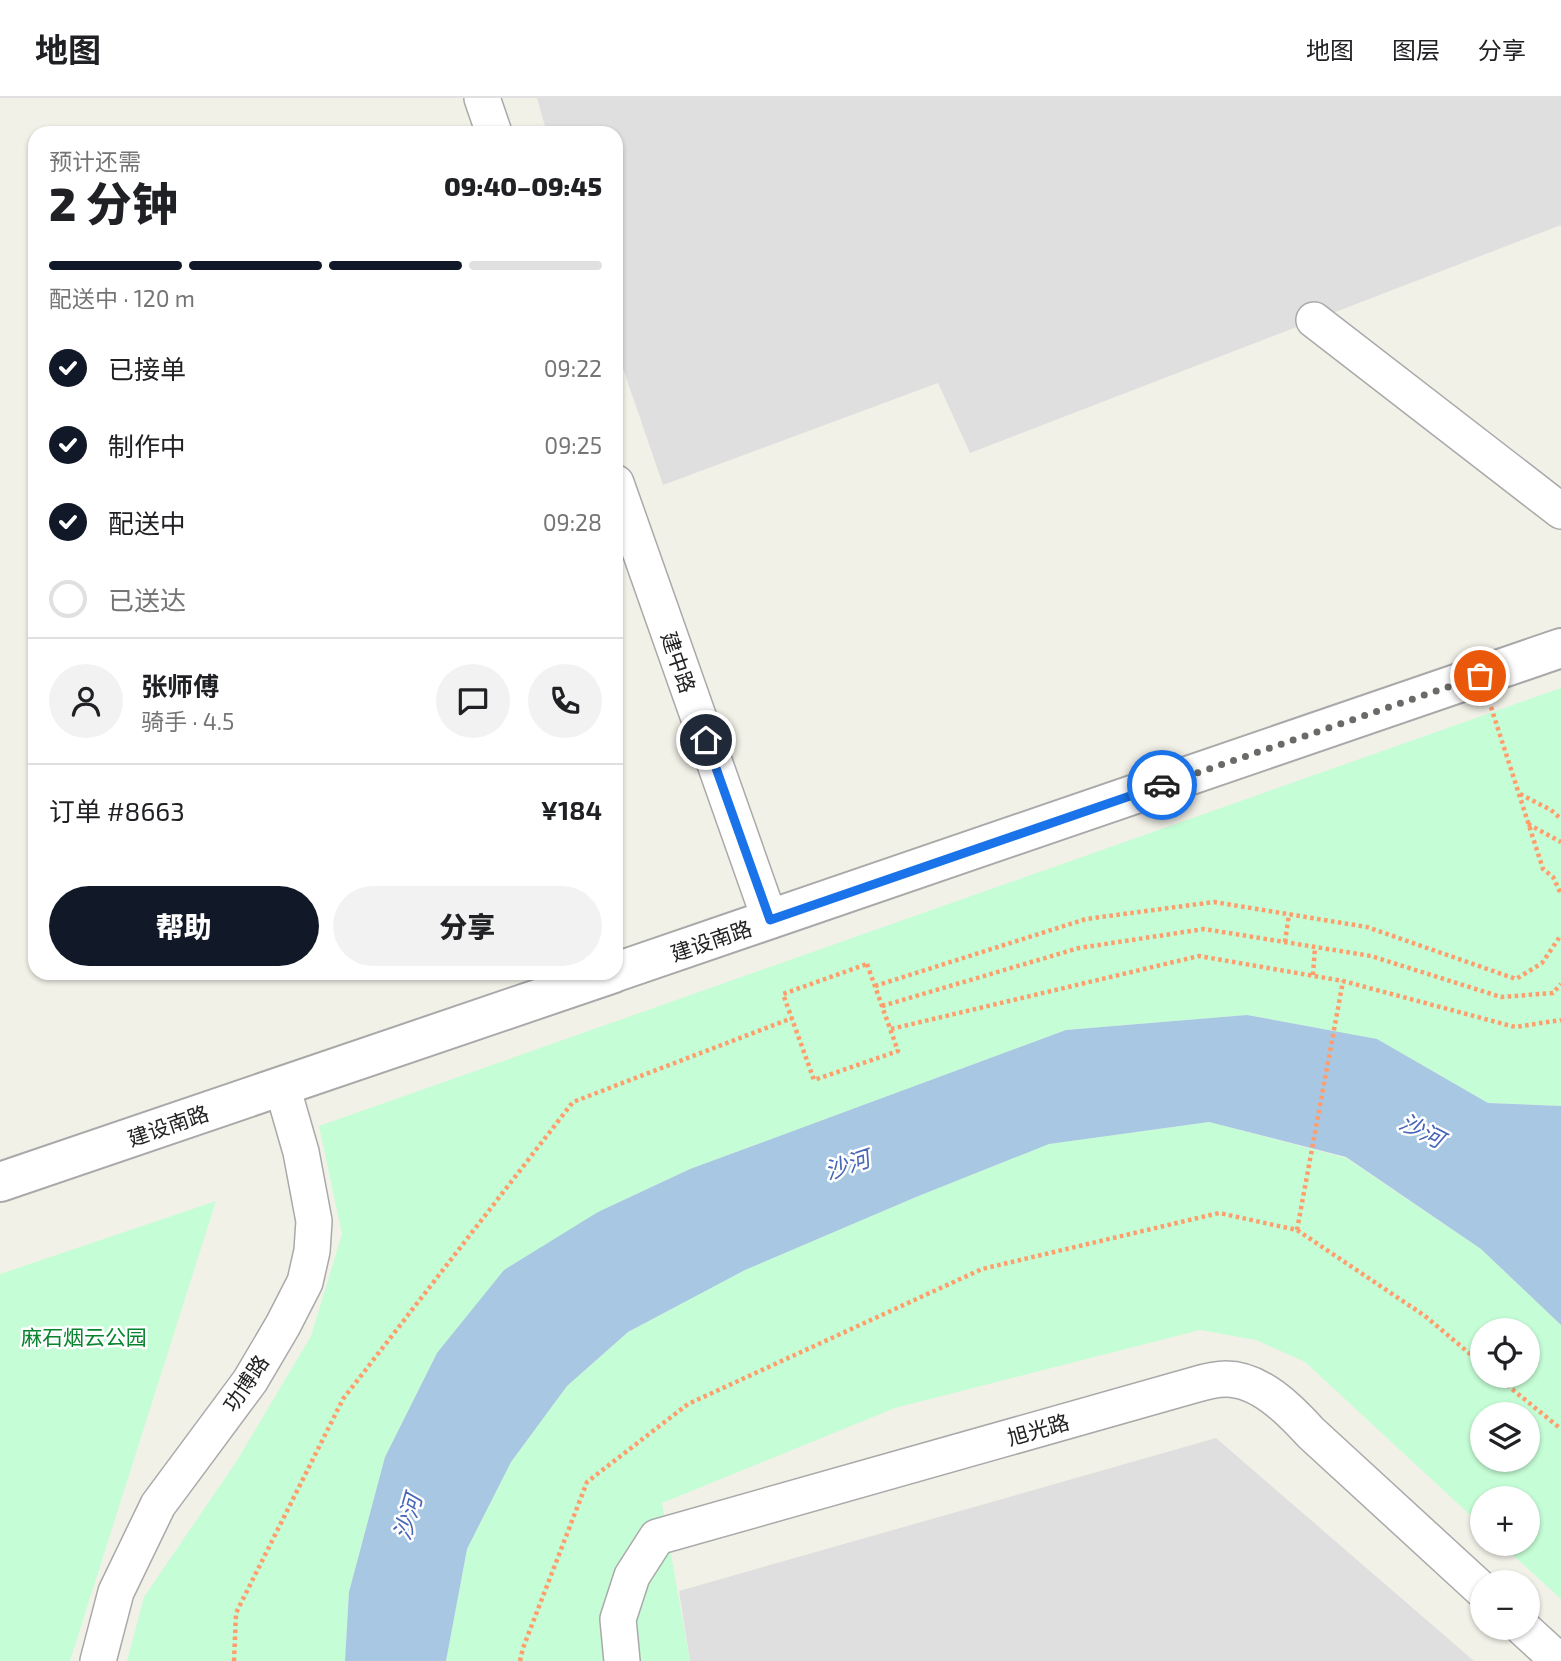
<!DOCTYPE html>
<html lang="zh">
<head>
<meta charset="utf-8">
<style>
	:root { --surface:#fff; --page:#f2f2f2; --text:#202124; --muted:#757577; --line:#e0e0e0; --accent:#111827 }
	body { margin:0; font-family:"Exo 2","Noto Sans SC",sans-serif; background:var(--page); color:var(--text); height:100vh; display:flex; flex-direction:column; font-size:26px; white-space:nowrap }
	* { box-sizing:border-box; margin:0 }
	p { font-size:23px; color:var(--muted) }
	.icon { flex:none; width:38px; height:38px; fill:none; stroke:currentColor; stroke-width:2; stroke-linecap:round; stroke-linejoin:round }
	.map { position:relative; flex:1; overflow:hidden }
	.drawer { position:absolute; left:28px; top:28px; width:595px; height:854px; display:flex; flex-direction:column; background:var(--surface); border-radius:21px; box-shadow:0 2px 5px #0004 }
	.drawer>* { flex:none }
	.controls { position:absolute; left:1470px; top:1220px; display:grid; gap:14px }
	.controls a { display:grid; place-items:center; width:70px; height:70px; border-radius:50%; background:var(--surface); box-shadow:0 2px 5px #0004; font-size:35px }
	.pin { position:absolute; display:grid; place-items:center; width:60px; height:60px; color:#fff; margin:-30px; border:4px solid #fff; border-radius:50%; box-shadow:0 2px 7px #0007 }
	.courier { position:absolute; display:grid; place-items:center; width:70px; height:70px; margin:-35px; border:5px solid #1a73e8; border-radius:50%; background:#fff; color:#222; box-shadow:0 2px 9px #0007 }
	.overview em { font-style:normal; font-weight:800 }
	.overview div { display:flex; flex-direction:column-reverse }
	.overview { display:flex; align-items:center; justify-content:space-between; height:119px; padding:0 21px }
	h1 { font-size:46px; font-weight:800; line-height:52px }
	.bar { display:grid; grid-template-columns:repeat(4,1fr); gap:10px 7px; align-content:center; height:84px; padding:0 21px }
	.bar i { height:9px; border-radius:5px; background:var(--line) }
	.bar .active { background:var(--accent) }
	.bar p { grid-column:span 4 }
	.line { display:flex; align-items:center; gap:18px; padding:0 21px; border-top:2px solid var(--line) }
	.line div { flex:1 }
	.round { display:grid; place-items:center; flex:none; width:74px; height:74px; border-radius:37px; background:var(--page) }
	ol { padding:0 21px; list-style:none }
	li { display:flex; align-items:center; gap:21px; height:77px }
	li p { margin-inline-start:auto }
	li .icon { padding:7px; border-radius:50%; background:var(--accent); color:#fff; stroke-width:4 }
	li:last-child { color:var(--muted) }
	li i { width:38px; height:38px; border:4px solid var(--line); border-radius:50% }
	.cta { display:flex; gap:14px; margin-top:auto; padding:14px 21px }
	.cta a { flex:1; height:80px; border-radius:42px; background:var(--accent); color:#fff; font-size:28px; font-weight:800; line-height:80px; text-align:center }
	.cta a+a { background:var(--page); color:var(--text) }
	header { display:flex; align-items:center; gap:42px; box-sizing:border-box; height:98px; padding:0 35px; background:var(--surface); border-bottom:2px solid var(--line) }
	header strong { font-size:33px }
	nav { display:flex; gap:38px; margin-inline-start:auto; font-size:24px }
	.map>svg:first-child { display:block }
	.residential { fill:#e0dfdf }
	.park { fill:#c5fdd6; fill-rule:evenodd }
	.water { fill:#a7c7e2 }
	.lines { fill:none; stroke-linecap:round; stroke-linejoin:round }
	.minor-casing { stroke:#a9a9a9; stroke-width:38 }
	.tertiary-casing { stroke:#a9a9a9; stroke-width:42 }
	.path { stroke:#ff9d6c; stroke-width:4.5; stroke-dasharray:3.5 3.5; stroke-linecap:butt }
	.minor { stroke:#fff; stroke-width:35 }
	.tertiary { stroke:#fff; stroke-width:38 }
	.done { stroke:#6b6a67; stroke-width:7; stroke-dasharray:0 12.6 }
	.route { stroke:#1a73e8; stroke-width:9 }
	.labels { text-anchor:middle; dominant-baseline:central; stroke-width:5; stroke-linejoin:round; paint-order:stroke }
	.street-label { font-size:21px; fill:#222; stroke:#fff }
	.park-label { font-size:21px; fill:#06842e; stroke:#fff }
	.water-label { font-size:23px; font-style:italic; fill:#4766b8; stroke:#fff }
</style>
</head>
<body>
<header>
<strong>地图</strong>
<nav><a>地图</a><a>图层</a><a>分享</a></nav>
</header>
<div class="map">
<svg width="1561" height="1563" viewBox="0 0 1561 1563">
	<rect width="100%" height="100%" fill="#f2f1e8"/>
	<!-- residential -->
	<path class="residential" d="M537,0H1561V127L970,355L938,285L663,387L616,250V35H547Z
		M1216,1340L1474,1563H690L679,1493Z"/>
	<!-- park -->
	<path class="park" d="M1561,590V1008L1488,1005L1377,941L1247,917L1066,932L690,1071L598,1114L437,1255L385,1359L349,1494L345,1563H127L144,1499L236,1364L311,1238L342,1136L319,1028Z
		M1209,1024L1346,1060L1481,1151L1561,1227V1501L1501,1446H1528V1400H1482V1428L1305,1264L1256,1242L1200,1232L895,1310L662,1405L690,1563H446L467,1451L511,1364L567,1288L628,1234L745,1172L916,1099L1049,1046ZM1482,1232H1528V1278H1482ZM1482,1316H1528V1362H1482Z
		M216,1103L70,1563H0V1176Z"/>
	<!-- water -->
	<path class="water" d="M1247,917L1377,941L1488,1005L1561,1008V1227L1481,1151L1346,1059L1209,1024L1049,1046L916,1099L745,1172L628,1234L567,1288L511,1364L467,1451L446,1563H345L349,1494L385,1359L437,1255L504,1172L598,1114L690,1071L1066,932Z"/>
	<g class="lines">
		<defs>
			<path id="minor" d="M482,0L494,35
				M1314,222L1561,413
				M616,385L770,822
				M1523,1530L1559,1563
				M98,1563L116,1494L158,1407L250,1283L283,1227L305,1184L312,1153L314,1123L301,1054L282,988
				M622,1563L618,1521L632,1478L657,1439L1194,1287C1204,1284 1215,1281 1226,1281C1260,1281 1290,1312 1311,1335L1482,1492"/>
			<path id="tertiary" d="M616,874L1561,550
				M0,1084L614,875"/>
		</defs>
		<!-- minor casing -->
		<use href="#minor" class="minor-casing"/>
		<!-- tertiary casing -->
		<use href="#tertiary" class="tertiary-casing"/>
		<!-- path -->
		<path class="path" d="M1491,609L1543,771L1553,779L1561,796
			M1520,696L1551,712L1561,721
			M1528,726L1561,744
			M1285,844L1289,816
			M867,866L898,953L814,982L783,896Z
			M1313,877L1315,849
			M875,888L1086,821L1214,804L1367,829L1516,881L1542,865L1561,837
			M882,908L1079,850L1204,831L1371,858L1501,899L1553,895L1561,886
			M891,931L1199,858L1343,883L1515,929L1561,922
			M1297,1132L1343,883
			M1496,1278L1561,1331
			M234,1563L236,1515L343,1301L573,1004L792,920
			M520,1563L523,1550L587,1384L688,1306L982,1171L1219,1115L1297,1132L1425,1218L1482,1266"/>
		<!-- minor -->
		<use href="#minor" class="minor"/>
		<!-- tertiary -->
		<use href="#tertiary" class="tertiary"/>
	</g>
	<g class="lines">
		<!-- done -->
		<path class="done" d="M1162,687L1480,578"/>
		<!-- route -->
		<path class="route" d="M706,642L770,822L1162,687"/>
	</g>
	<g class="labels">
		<!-- street labels -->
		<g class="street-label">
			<text transform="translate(679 564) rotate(71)">建中路</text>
			<text transform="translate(711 842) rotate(-19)">建设南路</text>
			<text transform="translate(168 1027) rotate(-19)">建设南路</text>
			<text transform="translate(245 1285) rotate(-56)">功博路</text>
			<text transform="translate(1038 1331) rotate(-16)">旭光路</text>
		</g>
		<!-- park labels -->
		<g class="park-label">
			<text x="84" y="1238">麻石烟云公园</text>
		</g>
		<!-- water labels -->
		<g class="water-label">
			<text transform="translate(1422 1032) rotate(27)">沙河</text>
			<text transform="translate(847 1066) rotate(-18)">沙河</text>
			<text transform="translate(407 1419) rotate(-74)">沙河</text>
		</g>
	</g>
</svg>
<div class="controls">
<a><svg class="icon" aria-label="locate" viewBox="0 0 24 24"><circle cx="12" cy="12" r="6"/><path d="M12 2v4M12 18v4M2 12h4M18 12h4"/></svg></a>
<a><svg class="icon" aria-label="layers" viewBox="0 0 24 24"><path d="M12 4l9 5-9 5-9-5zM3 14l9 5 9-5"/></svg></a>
<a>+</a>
<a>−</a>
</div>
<div class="pin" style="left:1480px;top:578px;background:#ea580c"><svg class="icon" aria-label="bag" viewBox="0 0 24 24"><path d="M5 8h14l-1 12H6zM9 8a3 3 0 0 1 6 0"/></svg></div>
<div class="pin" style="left:706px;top:642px;background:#1f2937"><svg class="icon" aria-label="home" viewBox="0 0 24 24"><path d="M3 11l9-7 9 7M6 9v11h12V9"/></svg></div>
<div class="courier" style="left:1162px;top:687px"><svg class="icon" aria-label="car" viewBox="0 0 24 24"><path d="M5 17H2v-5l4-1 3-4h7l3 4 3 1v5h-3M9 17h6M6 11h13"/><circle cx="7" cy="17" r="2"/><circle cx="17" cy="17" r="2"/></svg></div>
<section class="drawer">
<div class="overview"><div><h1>2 分钟</h1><p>预计还需</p></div><em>09:40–09:45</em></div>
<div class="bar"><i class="active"></i><i class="active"></i><i class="active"></i><i></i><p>配送中 · 120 m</p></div>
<ol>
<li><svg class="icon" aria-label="check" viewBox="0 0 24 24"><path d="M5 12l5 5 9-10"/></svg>已接单<p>09:22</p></li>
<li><svg class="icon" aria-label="check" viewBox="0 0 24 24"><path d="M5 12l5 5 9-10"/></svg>制作中<p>09:25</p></li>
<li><svg class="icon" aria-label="check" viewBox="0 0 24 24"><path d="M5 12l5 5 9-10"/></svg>配送中<p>09:28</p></li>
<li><i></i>已送达</li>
</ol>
<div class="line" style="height:126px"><a class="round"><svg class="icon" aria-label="person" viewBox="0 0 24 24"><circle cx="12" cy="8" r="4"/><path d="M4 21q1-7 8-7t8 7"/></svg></a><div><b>张师傅</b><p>骑手 · 4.5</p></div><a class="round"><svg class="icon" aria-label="chat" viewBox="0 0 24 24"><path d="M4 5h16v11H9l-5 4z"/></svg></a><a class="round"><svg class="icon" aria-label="phone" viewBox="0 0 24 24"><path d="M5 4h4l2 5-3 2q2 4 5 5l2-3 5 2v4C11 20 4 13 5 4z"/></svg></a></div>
<div class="line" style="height:91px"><div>订单 #8663</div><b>¥184</b></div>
<div class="cta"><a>帮助</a><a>分享</a></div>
</section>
</div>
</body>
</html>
